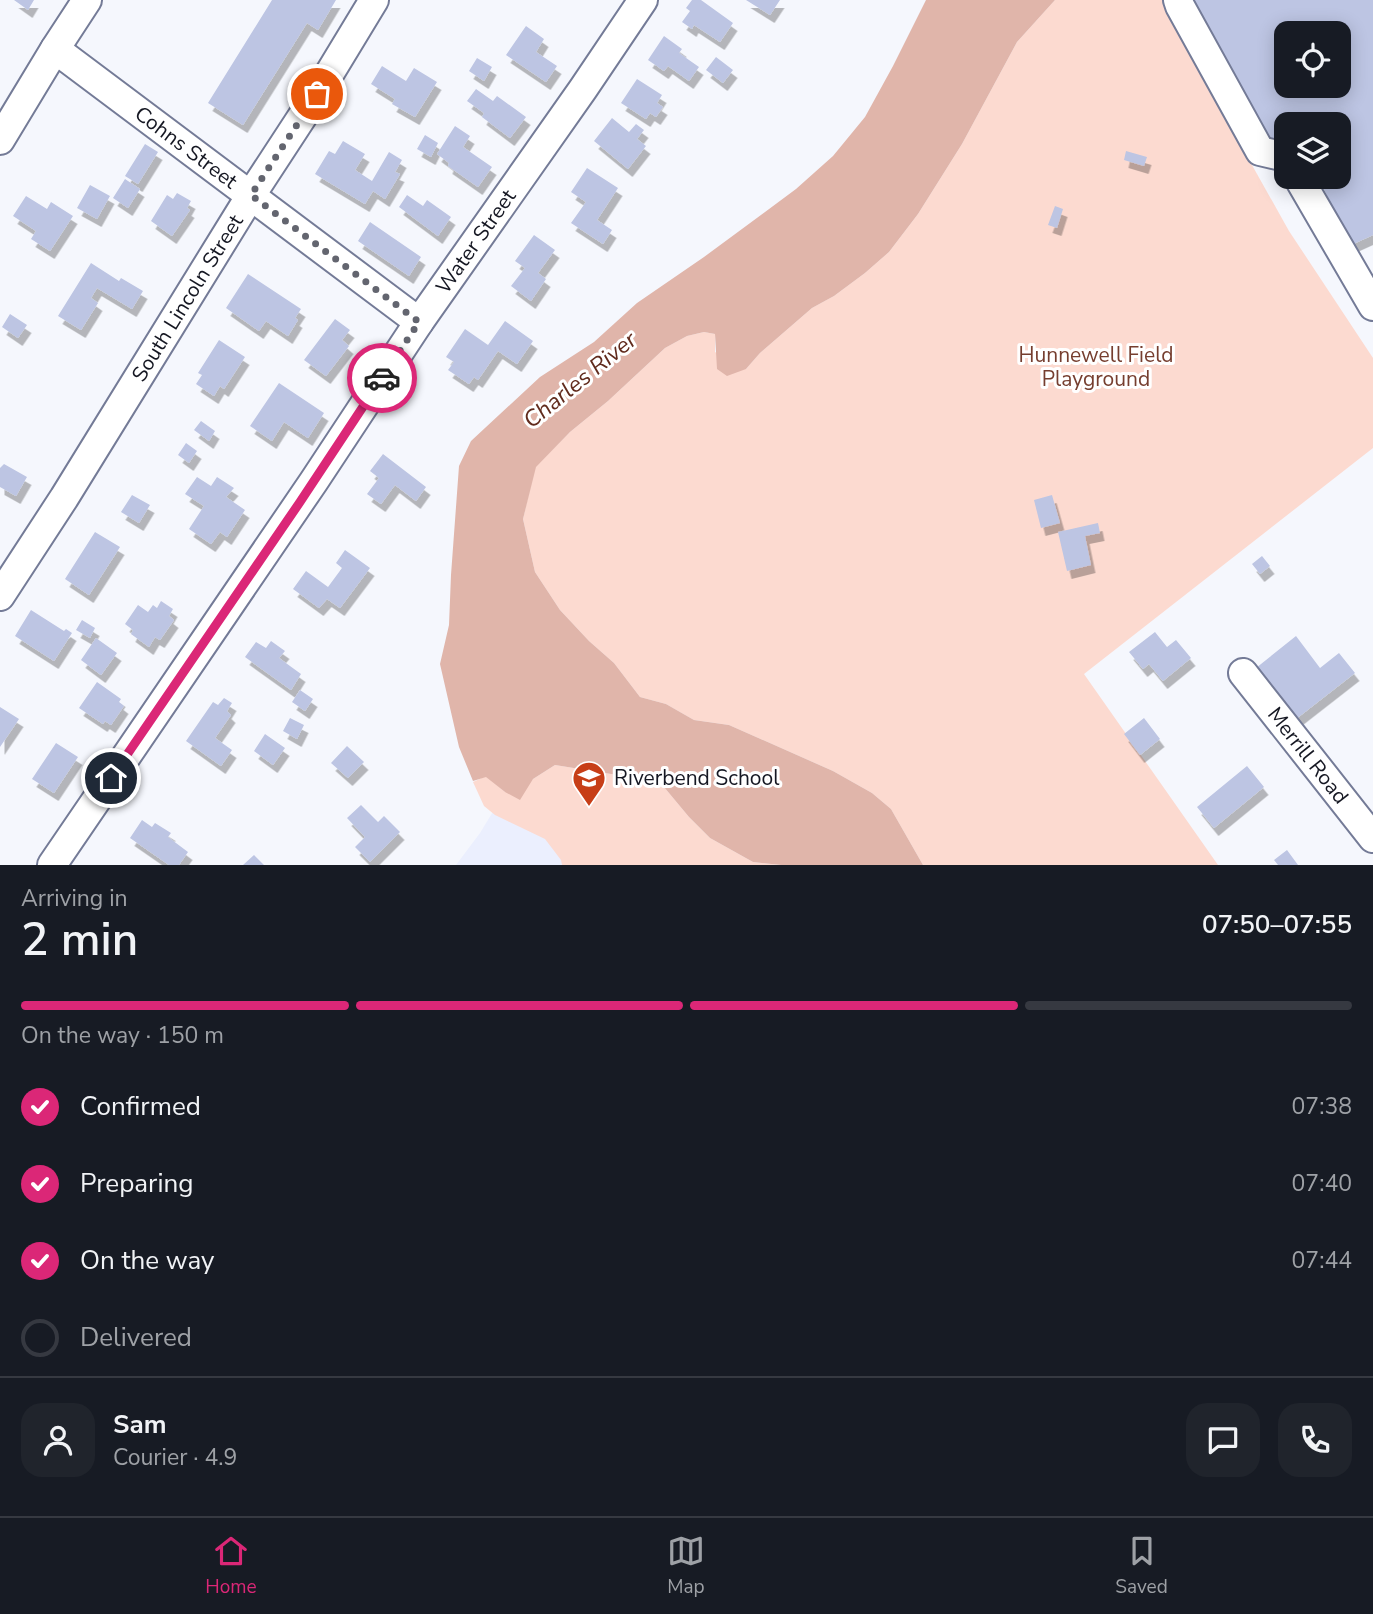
<!DOCTYPE html>
<html lang="en">
<head>
<meta charset="utf-8">
<style>
	:root { --surface:#171b24; --page:#20242c; --text:#f1f3f6; --muted:#9ea1a6; --line:#363941; --accent:#db2777 }
	body { margin:0; font-family:"Nunito Sans",sans-serif; background:var(--page); color:var(--text); height:100vh; display:flex; flex-direction:column; font-size:26px; white-space:nowrap }
	* { box-sizing:border-box; margin:0 }
	p { font-size:23px; color:var(--muted) }
	.icon { flex:none; width:38px; height:38px; fill:none; stroke:currentColor; stroke-width:2; stroke-linecap:round; stroke-linejoin:round }
	.map { position:relative; height:865px; overflow:hidden }
	.sheet { display:flex; flex-direction:column; background:var(--surface); flex:1 }
	.sheet>* { flex:none }
	.controls { position:absolute; left:1274px; top:21px; display:grid; gap:14px }
	.controls a { display:grid; place-items:center; width:77px; height:77px; border-radius:14px; background:var(--surface); box-shadow:0 4px 18px #0003; font-size:35px }
	.pin { position:absolute; display:grid; place-items:center; width:60px; height:60px; color:#fff; margin:-30px; border:4px solid #fff; border-radius:50%; box-shadow:0 2px 7px #0007 }
	.courier { position:absolute; display:grid; place-items:center; width:70px; height:70px; margin:-35px; border:5px solid #db2777; border-radius:50%; background:#fff; color:#222; box-shadow:0 2px 9px #0007 }
	.overview em { font-style:normal; font-weight:600 }
	.overview div { display:flex; flex-direction:column-reverse }
	.overview { display:flex; align-items:center; justify-content:space-between; height:119px; padding:0 21px }
	h1 { font-size:46px; font-weight:600; line-height:52px }
	.bar { display:grid; grid-template-columns:repeat(4,1fr); gap:10px 7px; align-content:center; height:84px; padding:0 21px }
	.bar i { height:9px; border-radius:5px; background:var(--line) }
	.bar .active { background:var(--accent) }
	.bar p { grid-column:span 4 }
	.line { display:flex; align-items:center; gap:18px; padding:0 21px; border-top:2px solid var(--line) }
	.line div { flex:1 }
	.round { display:grid; place-items:center; flex:none; width:74px; height:74px; border-radius:21px; background:var(--page) }
	ol { padding:0 21px; list-style:none }
	li { display:flex; align-items:center; gap:21px; height:77px }
	li p { margin-inline-start:auto }
	li .icon { padding:7px; border-radius:50%; background:var(--accent); color:#fff; stroke-width:4 }
	li:last-child { color:var(--muted) }
	li i { width:38px; height:38px; border:4px solid var(--line); border-radius:50% }
	.dock { display:flex; justify-content:space-around; align-items:center; height:98px; border-top:2px solid var(--line); background:var(--surface); font-size:19px; color:var(--muted) }
	.dock a { display:grid; justify-items:center; gap:4px }
	.dock .active { color:var(--accent) }
	.map>svg:first-child { display:block }
	.built { fill:#ebeffe }
	.green { fill:#fcdad0 }
	.water { fill:#e0b5aa }
	.building { fill:#bdc5e3; fill-rule:evenodd; filter:url(#shadow) }
	.lines { fill:none; stroke-linecap:round; stroke-linejoin:round }
	.minor-casing { stroke:#747b97; stroke-width:32 }
	.minor { stroke:#fff; stroke-width:28 }
	.done { stroke:#63656f; stroke-width:7; stroke-dasharray:0 12.6 }
	.route { stroke:#db2777; stroke-width:9 }
	.labels { text-anchor:middle; dominant-baseline:central; stroke-width:6; stroke-linejoin:round; paint-order:stroke }
	.street-label { font-size:21px; fill:#151722; stroke:#fff }
	.park-label { font-size:21px; fill:#763e2f; stroke:#fff }
	.poi-label { font-size:21px; fill:#151722; stroke:#fff; text-anchor:start }
	.water-label { font-size:23px; font-style:italic; fill:#612b1d; stroke:#fff }
</style>
</head>
<body>
<div class="map">
<svg width="1373" height="865" viewBox="0 0 1373 865">
	<defs>
		<filter id="shadow"><feDropShadow dx="4.5" dy="8" stdDeviation="0" flood-color="#0004"/></filter>
	</defs>
	<rect width="100%" height="100%" fill="#f5f7fd"/>
	<!-- built -->
	<path class="built" d="M505,792L749,865H456L480,833Z"/>
	<!-- green -->
	<path class="green" d="M1055,0H1163L1201,74L1289,231L1373,358V448L1084,674L1218,865H923L891,809L872,793L833,771L729,725L694,720L666,704L640,697L614,663L589,641L560,610L535,572L523,519L535,467L570,432L608,401L665,348L687,336L704,332L715,334V352L746,369L760,353L812,308L834,296L865,273L889,252L918,214L962,144L1017,42Z
		M555,765L636,778L664,787L689,817L710,838L753,862L781,865H562L561,860L545,839L495,815L484,806L473,782L486,776L505,792L533,779Z"/>
	<!-- water -->
	<path class="water" d="M926,0H1055L1017,42L962,144L918,214L889,252L865,273L834,296L812,308L760,353L746,369L727,376L717,369L715,334L704,332L687,336L665,348L608,401L570,432L536,467L523,519L535,572L560,610L589,641L614,663L640,697L666,704L694,720L729,725L833,771L872,793L891,809L923,865H781L753,862L710,838L689,817L664,787L636,778L555,765L533,779L520,800L505,792L486,777L473,781L459,747L440,664L449,625L451,575L459,466L471,441L540,377L594,342L637,303L704,257L796,189L833,156L865,117L893,66Z"/>
	<!-- building -->
	<path class="building" d="M14,0H34L28,10Z
		M272,0H336L318,30L307,23L243,125L208,103Z
		M692,0H701L733,23L720,42L694,25L692,29L682,22L690,11L686,8Z
		M746,0H780L770,15Z
		M1193,0H1373V235L1351,245L1318,177H1339V124H1286V138L1266,148ZM1286,33H1339V86H1286Z
		M526,26L544,39L536,52L557,66L546,82L506,55Z
		M664,36L682,49L679,53L699,67L689,81L668,66L664,71L648,60Z
		M716,57L733,70L723,83L706,70Z
		M477,58L492,67L484,81L469,71Z
		M382,66L406,81L414,68L437,82L415,117L392,104L395,99L371,84Z
		M637,79L662,95L657,103L663,107L656,117L650,113L646,119L621,103Z
		M476,89L493,101L497,96L526,117L510,138L482,117L484,113L467,101Z
		M612,118L629,132L636,124L644,130L637,139L646,146L628,169L594,141Z
		M455,126L470,136L463,147L492,167L478,187L448,166L449,163L437,154Z
		M425,135L438,143L431,157L417,149Z
		M343,141L365,154L355,170L372,181L389,152L402,160L395,172L400,174L385,199L373,191L365,204L315,174L329,151L335,154Z
		M145,144L158,152L138,184L125,176Z
		M1126,151L1147,157L1144,166L1124,160Z
		M587,168L618,188L597,220L612,230L603,244L571,223L586,202L571,192Z
		M125,179L140,189L128,208L113,198Z
		M90,185L110,196L97,219L77,208Z
		M177,193L191,201L187,208L190,210L172,236L151,221L167,195L173,199Z
		M407,195L423,206L427,200L451,217L438,236L399,207Z
		M26,196L47,209L51,202L73,216L50,251L31,239L36,231L13,216Z
		M1055,206L1063,209L1057,228L1048,225Z
		M370,222L421,257L409,276L358,241Z
		M534,235L555,250L538,273L546,279L531,301L511,286L525,268L515,261Z
		M91,263L119,281L121,278L143,291L132,309L97,288L91,298L98,303L81,330L58,316Z
		M248,274L301,309L295,318L298,320L288,336L266,321L259,331L226,308Z
		M10,314L27,325L18,338L2,327Z
		M335,319L350,330L342,340L349,346L326,376L304,360Z
		M505,321L533,341L517,364L498,351L478,380L474,377L469,384L448,370L454,362L446,357L465,329L488,345Z
		M219,340L245,357L224,389L220,386L214,396L196,384L202,375L198,373Z
		M279,383L324,413L308,438L284,422L272,441L250,426Z
		M201,421L215,431L209,441L194,430Z
		M186,443L197,451L189,463L178,455Z
		M383,454L426,487L416,501L395,485L381,504L367,494L379,478L370,471Z
		M4,464L27,477L16,496L0,487V468Z
		M197,477L211,486L217,477L234,488L226,497L245,510L227,537L220,532L211,544L189,529L204,506L185,494Z
		M132,495L150,505L139,523L121,512Z
		M1052,495L1060,523L1041,528L1034,500Z
		M1098,523L1100,533L1085,536L1091,565L1067,571L1058,532Z
		M95,532L120,547L89,595L65,579Z
		M345,550L370,568L340,608L327,599L319,608L293,589L306,571L328,587L342,568L336,563Z
		M1262,556L1270,566L1260,574L1252,564Z
		M161,601L173,609L169,616L174,620L160,640L155,637L149,647L131,634L133,630L125,624L138,605L148,612L153,605L157,608Z
		M31,610L64,631L66,629L72,633L54,661L15,636Z
		M82,620L95,628L90,638L76,630Z
		M1155,632L1167,647L1176,640L1191,658L1163,681L1149,664L1143,669L1129,652Z
		M1296,636L1320,668L1339,653L1355,673L1296,719L1256,668Z
		M96,638L117,653L101,675L81,660Z
		M271,641L285,651L279,658L301,674L291,690L245,657L256,642L266,648Z
		M97,682L121,699L119,702L124,706L111,725L105,721L103,724L79,708Z
		M300,690L313,699L305,711L292,702Z
		M224,698L232,703L227,711L231,715L215,738L232,750L221,766L186,741L213,702L218,705Z
		M0,707L19,719L0,747Z
		M290,718L304,725L297,739L283,731Z
		M1144,718L1160,739L1140,755L1124,734Z
		M265,734L285,748L273,765L254,751Z
		M56,743L78,757L54,793L32,779Z
		M347,746L364,762L348,778L331,763Z
		M1247,766L1264,787L1214,828L1197,807Z
		M361,805L378,822L384,816L400,832L370,862L355,847L365,837L347,818Z
		M142,820L152,827L155,823L171,833L168,837L188,852L179,865H169L130,838Z
		M1287,850L1298,865H1278L1274,860Z
		M254,855L264,865H243Z"/>
	<g class="lines">
		<defs>
			<g id="minor">
				<path d="M1178,0L1180,6L1260,151L1286,157"/>
				<path id="s1" d="M55,49L419,322"/>
				<path d="M0,140L55,49L87,0"/>
				<path d="M1298,177L1373,306"/>
				<path id="s2" d="M0,596L64,498L251,195L317,94L374,0"/>
				<path id="s3" d="M1243,673L1373,838"/>
				<path id="s4" d="M52,865L314,481L419,322L583,89L643,0"/>
			</g>
		</defs>
		<!-- minor casing -->
		<use href="#minor" class="minor-casing"/>
		<!-- minor -->
		<use href="#minor" class="minor"/>
	</g>
	<g class="lines">
		<!-- done -->
		<path class="done" d="M317,94L251,195L419,322L382,378"/>
		<!-- route -->
		<path class="route" d="M111,778L300,502L382,378"/>
	</g>
	<!-- icons -->
	<defs>
		<symbol id="school-pin" viewBox="-11 -11 22 30"><path d="M0 17L-7.5 6A9.5 9.5 0 1 1 7.5 6Z" fill="#c73e17" stroke="#fff"/><path d="M0-5L7-2L0 1L-7-2ZM-4 1L0 2.5L4 1V4Q0 6-4 4Z" fill="#fff"/></symbol>
	</defs>
	<g fill-rule="evenodd">
		<use href="#school-pin" x="570" y="759" width="38" height="52"/>
	</g>
	<g class="labels">
		<!-- street labels -->
		<g class="street-label">
			<text stroke="none"><textPath href="#s1" startOffset="164">Cohns Street</textPath></text>
			<text stroke="none"><textPath href="#s4" startOffset="754">Water Street</textPath></text>
			<text stroke="none"><textPath href="#s2" startOffset="352">South Lincoln Street</textPath></text>
			<text stroke="none"><textPath href="#s3" startOffset="105">Merrill Road</textPath></text>
		</g>
		<!-- park labels -->
		<g class="park-label">
			<text x="1096" y="355">Hunnewell Field<tspan x="1096" dy="24">Playground</tspan></text>
		</g>
		<!-- poi labels -->
		<g class="poi-label">
			<text x="614" y="778">Riverbend School</text>
		</g>
		<!-- water labels -->
		<g class="water-label">
			<text transform="translate(580 380) rotate(-39)">Charles River</text>
		</g>
	</g>
</svg>
<div class="controls">
<a><svg class="icon" aria-label="locate" viewBox="0 0 24 24"><circle cx="12" cy="12" r="6"/><path d="M12 2v4M12 18v4M2 12h4M18 12h4"/></svg></a>
<a><svg class="icon" aria-label="layers" viewBox="0 0 24 24"><path d="M12 4l9 5-9 5-9-5zM3 14l9 5 9-5"/></svg></a>
</div>
<div class="pin" style="left:317px;top:94px;background:#ea580c"><svg class="icon" aria-label="bag" viewBox="0 0 24 24"><path d="M5 8h14l-1 12H6zM9 8a3 3 0 0 1 6 0"/></svg></div>
<div class="pin" style="left:111px;top:778px;background:#1f2937"><svg class="icon" aria-label="home" viewBox="0 0 24 24"><path d="M3 11l9-7 9 7M6 9v11h12V9"/></svg></div>
<div class="courier" style="left:382px;top:378px"><svg class="icon" aria-label="car" viewBox="0 0 24 24"><path d="M5 17H2v-5l4-1 3-4h7l3 4 3 1v5h-3M9 17h6M6 11h13"/><circle cx="7" cy="17" r="2"/><circle cx="17" cy="17" r="2"/></svg></div>
</div>
<section class="sheet">
<div class="overview"><div><h1>2 min</h1><p>Arriving in</p></div><em>07:50–07:55</em></div>
<div class="bar"><i class="active"></i><i class="active"></i><i class="active"></i><i></i><p>On the way · 150 m</p></div>
<ol>
<li><svg class="icon" aria-label="check" viewBox="0 0 24 24"><path d="M5 12l5 5 9-10"/></svg>Confirmed<p>07:38</p></li>
<li><svg class="icon" aria-label="check" viewBox="0 0 24 24"><path d="M5 12l5 5 9-10"/></svg>Preparing<p>07:40</p></li>
<li><svg class="icon" aria-label="check" viewBox="0 0 24 24"><path d="M5 12l5 5 9-10"/></svg>On the way<p>07:44</p></li>
<li><i></i>Delivered</li>
</ol>
<div class="line" style="height:126px"><a class="round"><svg class="icon" aria-label="person" viewBox="0 0 24 24"><circle cx="12" cy="8" r="4"/><path d="M4 21q1-7 8-7t8 7"/></svg></a><div><b>Sam</b><p>Courier · 4.9</p></div><a class="round"><svg class="icon" aria-label="chat" viewBox="0 0 24 24"><path d="M4 5h16v11H9l-5 4z"/></svg></a><a class="round"><svg class="icon" aria-label="phone" viewBox="0 0 24 24"><path d="M5 4h4l2 5-3 2q2 4 5 5l2-3 5 2v4C11 20 4 13 5 4z"/></svg></a></div>
</section>
<nav class="dock">
<a class="active"><svg class="icon" aria-label="home" viewBox="0 0 24 24"><path d="M3 11l9-7 9 7M6 9v11h12V9"/></svg>Home</a>
<a><svg class="icon" aria-label="map" viewBox="0 0 24 24"><path d="M3 6l6-2 6 2 6-2v14l-6 2-6-2-6 2zM9 4v14M15 6v14"/></svg>Map</a>
<a><svg class="icon" aria-label="saved" viewBox="0 0 24 24"><path d="M7 4h10v16l-5-4-5 4z"/></svg>Saved</a>
</nav>
</body>
</html>
